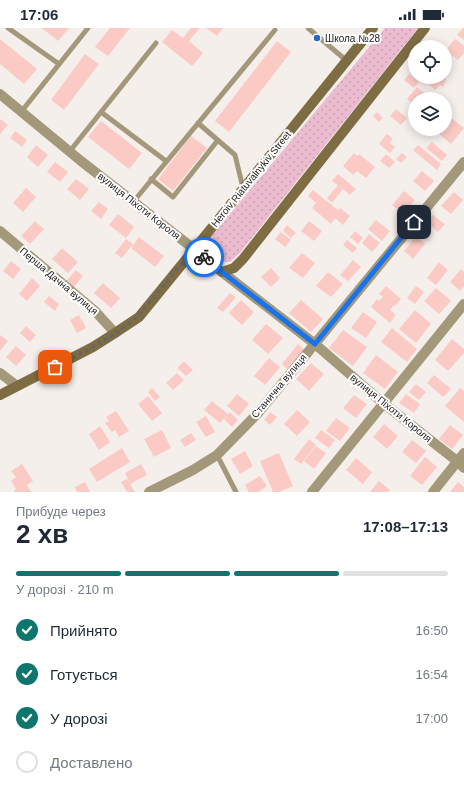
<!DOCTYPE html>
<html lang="uk">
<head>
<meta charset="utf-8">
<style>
	:root { --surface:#fff; --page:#f6f6f7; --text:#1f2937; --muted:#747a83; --line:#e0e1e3; --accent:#0f766e }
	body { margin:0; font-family:Arial,sans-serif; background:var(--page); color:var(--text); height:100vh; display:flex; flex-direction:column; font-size:15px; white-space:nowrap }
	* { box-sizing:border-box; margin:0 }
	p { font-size:13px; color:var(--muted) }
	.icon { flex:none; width:22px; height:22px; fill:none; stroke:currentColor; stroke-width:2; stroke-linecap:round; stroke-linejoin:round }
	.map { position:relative; height:464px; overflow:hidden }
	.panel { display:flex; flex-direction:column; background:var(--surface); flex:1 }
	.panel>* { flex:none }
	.buttons { position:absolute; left:408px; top:12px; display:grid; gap:8px }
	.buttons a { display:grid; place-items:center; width:44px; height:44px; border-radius:50%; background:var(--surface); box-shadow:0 2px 10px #0003; font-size:20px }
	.pin { position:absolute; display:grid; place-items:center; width:34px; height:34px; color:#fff; margin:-17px; border-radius:8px; box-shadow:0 2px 6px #0006 }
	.courier { position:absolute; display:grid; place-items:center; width:40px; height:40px; margin:-20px; border:3px solid #1a73e8; border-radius:50%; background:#fff; color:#222; box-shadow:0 1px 5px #0007 }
	.headline em { font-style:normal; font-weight:700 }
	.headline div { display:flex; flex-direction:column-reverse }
	.headline { display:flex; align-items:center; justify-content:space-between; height:68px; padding:0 16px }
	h1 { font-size:26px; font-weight:700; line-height:30px }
	.bar { display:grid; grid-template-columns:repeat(4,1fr); gap:6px 4px; align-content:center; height:48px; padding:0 16px }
	.bar i { height:5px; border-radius:3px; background:var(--line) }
	.bar .on { background:var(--accent) }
	.bar p { grid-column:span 4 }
	ol { padding:0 16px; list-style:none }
	li { display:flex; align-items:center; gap:12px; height:44px }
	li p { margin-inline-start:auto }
	li .icon { padding:4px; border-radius:50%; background:var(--accent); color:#fff; stroke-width:4 }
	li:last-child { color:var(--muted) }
	li i { width:22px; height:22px; border:2px solid var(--line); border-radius:50% }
	.status { display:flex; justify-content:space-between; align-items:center; height:28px; padding:0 20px; background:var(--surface); direction:ltr }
	.status svg { height:11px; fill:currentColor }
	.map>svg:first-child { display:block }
	.grass { fill:url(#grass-dots) }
	.building { fill:#fbcac5 }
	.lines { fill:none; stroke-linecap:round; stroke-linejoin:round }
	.lane { stroke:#a4987b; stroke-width:5 }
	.street { stroke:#a4987b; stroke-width:10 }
	.secondary { stroke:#7e6d42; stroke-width:10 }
	.done { stroke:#686562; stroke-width:4; stroke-dasharray:0 7.2 }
	.route { stroke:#1a73e8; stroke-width:5 }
	.poi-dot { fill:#286abc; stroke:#fff; stroke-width:1.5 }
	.labels { text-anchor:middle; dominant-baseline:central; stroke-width:4; stroke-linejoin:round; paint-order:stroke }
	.poi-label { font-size:10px; fill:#1c1a19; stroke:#fff; text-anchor:start }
	.street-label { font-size:10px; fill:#1c1a19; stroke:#fff }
</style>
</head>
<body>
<div class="status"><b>17:06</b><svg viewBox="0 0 49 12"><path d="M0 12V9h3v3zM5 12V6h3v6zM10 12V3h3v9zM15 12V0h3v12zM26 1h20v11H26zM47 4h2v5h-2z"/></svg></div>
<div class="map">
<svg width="464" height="464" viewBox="0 0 464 464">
	<defs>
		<pattern id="grass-dots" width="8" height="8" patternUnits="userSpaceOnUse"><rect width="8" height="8" fill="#ebbbcf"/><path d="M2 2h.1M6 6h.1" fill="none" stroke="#c9a0b1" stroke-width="1.8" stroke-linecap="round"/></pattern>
	</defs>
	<rect width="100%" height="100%" fill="#f5efeb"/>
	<!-- grass -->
	<path class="grass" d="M385,0H418L240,225L230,234C217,233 216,232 207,222L206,216L210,210Z"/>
	<!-- building -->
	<path class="building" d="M42,0H69L58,13Z
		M110,0H130L108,28L95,19Z
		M191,0H200L189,13L203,25L192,38L162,14L172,2L183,10Z
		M206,0H223L217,8Z
		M463,0H464V12L457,7Z
		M0,11L37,41L24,56L0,36Z
		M455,11L464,18V25L458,32L446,22Z
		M277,13L291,24L229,104L215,93Z
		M85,26L99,36L64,82L51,72Z
		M409,46L419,54L414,60L404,52Z
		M419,49H445L446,51L443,59L440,57L435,62L427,55L422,54L421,51Z
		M417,59L428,68L425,71H415V77L407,71Z
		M396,81L407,90L401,97L390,88Z
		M377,84L383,90L379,94L373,88Z
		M445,85L464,100L451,116L433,101H445Z
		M0,91L8,97L0,106Z
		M101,93L142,125L129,141L88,109Z
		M15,103L27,112L22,119L10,110Z
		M387,106L393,111L389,115L395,119L390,125L379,116Z
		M191,108L207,120L173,163L158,151Z
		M432,114L447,127L442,133L426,120Z
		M36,117L48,127L38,139L27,129Z
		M418,117L441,136L437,142L413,122Z
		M354,125L357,128L359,126L375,139L366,150L357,143L353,147L343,138Z
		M402,125L407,129L401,135L396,131Z
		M386,126L395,134L389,140L380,133Z
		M55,134L68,144L60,154L47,144Z
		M422,143L434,153L425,163L413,153Z
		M338,146L356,161L350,167L343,161L332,175L327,170L338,157L332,153Z
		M76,151L89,161L80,172L67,161Z
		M26,160L36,169L23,184L13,175Z
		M313,162L338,182L340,180L350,188L343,197L335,190L331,196L312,180L316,175L308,168Z
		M404,163L415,172L403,186L392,177Z
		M454,164L463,172L451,186L441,178Z
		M99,174L108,181L101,191L91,183Z
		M118,186L134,199L126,210L109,197Z
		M433,187L445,196L438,204L427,195Z
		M376,192L390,203L382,213L368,201Z
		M35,193L44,201L30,216L21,208Z
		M309,193L322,203L314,213L301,203Z
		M287,197L296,205L291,210L283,203Z
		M355,203L363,210L358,216L350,209Z
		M281,204L291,212L285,219L275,211Z
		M369,206L380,215L372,224L362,215Z
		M416,208L425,216L413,231L404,223Z
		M139,209L164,228L155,239L131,220Z
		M126,211L133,216L122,230L115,225Z
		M347,212L357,220L353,225L343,217Z
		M62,220L78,234L68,245L52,231Z
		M302,225L315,235L303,250L289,240Z
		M353,232L361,239L348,253L340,247Z
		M11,233L21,241L13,251L3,243Z
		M439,234L448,242L436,257L427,250Z
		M271,240L280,250L271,259L261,249Z
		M461,241L464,244V258L460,263L450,254Z
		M76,242L83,248L74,259L66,253Z
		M328,244L343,256L331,269L316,258Z
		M32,250L40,258L27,273L19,266Z
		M103,255L120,270L111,280L94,265Z
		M386,258L401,271L395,278L394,277L390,282L396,287L390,295L371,279L377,271L379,273L383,269L379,266Z
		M416,258L424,264L415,276L407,270Z
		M436,260L451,273L439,286L424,273Z
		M230,265L236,269L223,284L217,280Z
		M49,268L59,276L55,283L44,274Z
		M241,272L254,284L242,297L229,285Z
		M301,272L323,291L311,304L289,285Z
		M415,282L431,296L416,315L399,301Z
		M363,284L377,294L366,310L351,300Z
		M79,287L86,300L77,305L70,292Z
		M266,296L283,310L268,326L252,312Z
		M26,298L36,307L30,314L20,305Z
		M392,300L417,321L407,334L381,314Z
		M343,302L367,319L353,338L329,320Z
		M0,307L8,313L0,323Z
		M452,311L464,321V325L448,343L435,332Z
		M298,316L305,322L288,342L282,336Z
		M16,318L26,327L16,338L6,329Z
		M376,327L398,344L385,361L363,345Z
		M269,330L280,339L265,357L254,348Z
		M184,333L193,342L186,348L177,340Z
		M311,335L324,346L309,363L296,351Z
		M177,345L184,352L173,362L166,355Z
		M434,347L451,361L443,369L427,355Z
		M416,356L426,364L419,372L409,364Z
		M152,360L160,369L155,373L148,364Z
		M460,360L464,363V394L445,378Z
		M237,366L249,376L239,388L227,378Z
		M406,366L420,376L414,385L399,375Z
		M354,367L367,376L356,390L343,380Z
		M148,368L162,385L152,393L138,376Z
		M212,373L228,386L220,395L204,382Z
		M297,382L310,394L297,408L284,396Z
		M116,383L129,403L119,409L115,402L112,404L105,395L109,393L106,389Z
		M230,384L238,392L232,399L224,391Z
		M270,384L277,389L270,397L264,392Z
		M206,388L215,404L206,409L196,394Z
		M336,390L350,400L340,413L326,403Z
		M384,396L398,408L387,421L373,409Z
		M450,397L463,407L452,421L439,411Z
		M100,398L110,414L99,422L89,406Z
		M162,402L171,420L154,429L144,411Z
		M321,402L335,412L329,420L315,410Z
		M191,405L196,412L185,419L180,412Z
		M309,411L316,417L301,436L294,431Z
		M412,412L426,423L416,435L402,424Z
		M316,418L326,425L314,441L304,433Z
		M122,420L130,434L97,454L89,441Z
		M245,423L253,438L240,446L231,431Z
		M279,425L293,458L279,464H273L260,433Z
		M425,429L437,439L422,457L410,448Z
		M356,430L372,444L363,456L346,442Z
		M22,436L33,453L27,457L31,464H14V463L16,461L11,453L16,449L11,443Z
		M141,436L147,447L130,456L125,445Z
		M260,448L267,458L258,464H249L245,457Z
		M127,451L130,456L135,464H127L121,454Z
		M379,453L390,462L388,464H370Z
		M85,454L90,464H77L75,459Z
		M458,454L464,459V464H450Z"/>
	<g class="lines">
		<!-- lane -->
		<path class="lane" d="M8,0L59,36
			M308,0L347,33
			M21,84L88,0
			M101,84L166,133
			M198,95L235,127L243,160
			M70,123L156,15
			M151,151L173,169L218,112
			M134,173L275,2
			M217,427L236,464"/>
		<!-- street -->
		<path class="street" d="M0,66L81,133L194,221
			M0,203L95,283L115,305
			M222,244L315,316L383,375L457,433L464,440
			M0,345L17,358
			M149,464L193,442L217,427L258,385L464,134
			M312,464L464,276
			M433,464L464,425"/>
		<!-- secondary -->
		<path class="secondary" d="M194,221L222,244L234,240L243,231L425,0
			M0,367L93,319L115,305L139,289L201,213L373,0"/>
	</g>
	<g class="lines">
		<!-- done -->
		<path class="done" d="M55,339L93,319L116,305L138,288L194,221L204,229"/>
		<!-- route -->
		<path class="route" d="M204,229L222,244L315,316L414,194"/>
	</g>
	<!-- markers -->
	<circle class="poi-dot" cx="317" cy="10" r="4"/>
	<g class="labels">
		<!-- poi labels -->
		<g class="poi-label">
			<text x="325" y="10">Школа №28</text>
		</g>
		<!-- street labels -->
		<g class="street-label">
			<text transform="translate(251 151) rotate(-51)">Heroiv Riatuvalnykiv Street</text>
			<text transform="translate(139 178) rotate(38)">вулиця Піхоти Короля</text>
			<text transform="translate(59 253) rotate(40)">Перша Дачна вулиця</text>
			<text transform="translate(279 358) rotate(-50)">Станична вулиця</text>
			<text transform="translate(391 380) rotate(39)">вулиця Піхоти Короля</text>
		</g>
	</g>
</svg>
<div class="buttons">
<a><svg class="icon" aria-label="locate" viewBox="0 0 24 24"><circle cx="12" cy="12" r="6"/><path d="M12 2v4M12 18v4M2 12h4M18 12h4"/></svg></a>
<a><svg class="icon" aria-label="layers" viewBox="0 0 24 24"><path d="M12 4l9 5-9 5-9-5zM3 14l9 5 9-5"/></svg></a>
</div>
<div class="pin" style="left:55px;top:339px;background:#ea580c"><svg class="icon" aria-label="bag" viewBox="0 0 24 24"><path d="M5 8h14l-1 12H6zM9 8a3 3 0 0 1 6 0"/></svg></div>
<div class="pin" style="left:414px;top:194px;background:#1f2937"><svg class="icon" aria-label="home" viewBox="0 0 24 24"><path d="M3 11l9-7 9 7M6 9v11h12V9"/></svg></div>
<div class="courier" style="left:204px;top:229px"><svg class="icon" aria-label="bike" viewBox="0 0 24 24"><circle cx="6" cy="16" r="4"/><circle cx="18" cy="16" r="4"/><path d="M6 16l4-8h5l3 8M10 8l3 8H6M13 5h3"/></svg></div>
</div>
<section class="panel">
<div class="headline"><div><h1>2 хв</h1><p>Прибуде через</p></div><em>17:08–17:13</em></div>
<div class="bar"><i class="on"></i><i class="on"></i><i class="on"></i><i></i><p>У дорозі · 210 m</p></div>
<ol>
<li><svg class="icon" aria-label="check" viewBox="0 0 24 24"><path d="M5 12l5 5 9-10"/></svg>Прийнято<p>16:50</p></li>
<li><svg class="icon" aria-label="check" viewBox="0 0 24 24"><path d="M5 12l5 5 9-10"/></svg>Готується<p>16:54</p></li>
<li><svg class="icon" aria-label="check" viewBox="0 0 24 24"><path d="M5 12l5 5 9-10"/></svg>У дорозі<p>17:00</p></li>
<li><i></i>Доставлено</li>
</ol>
</section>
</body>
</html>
